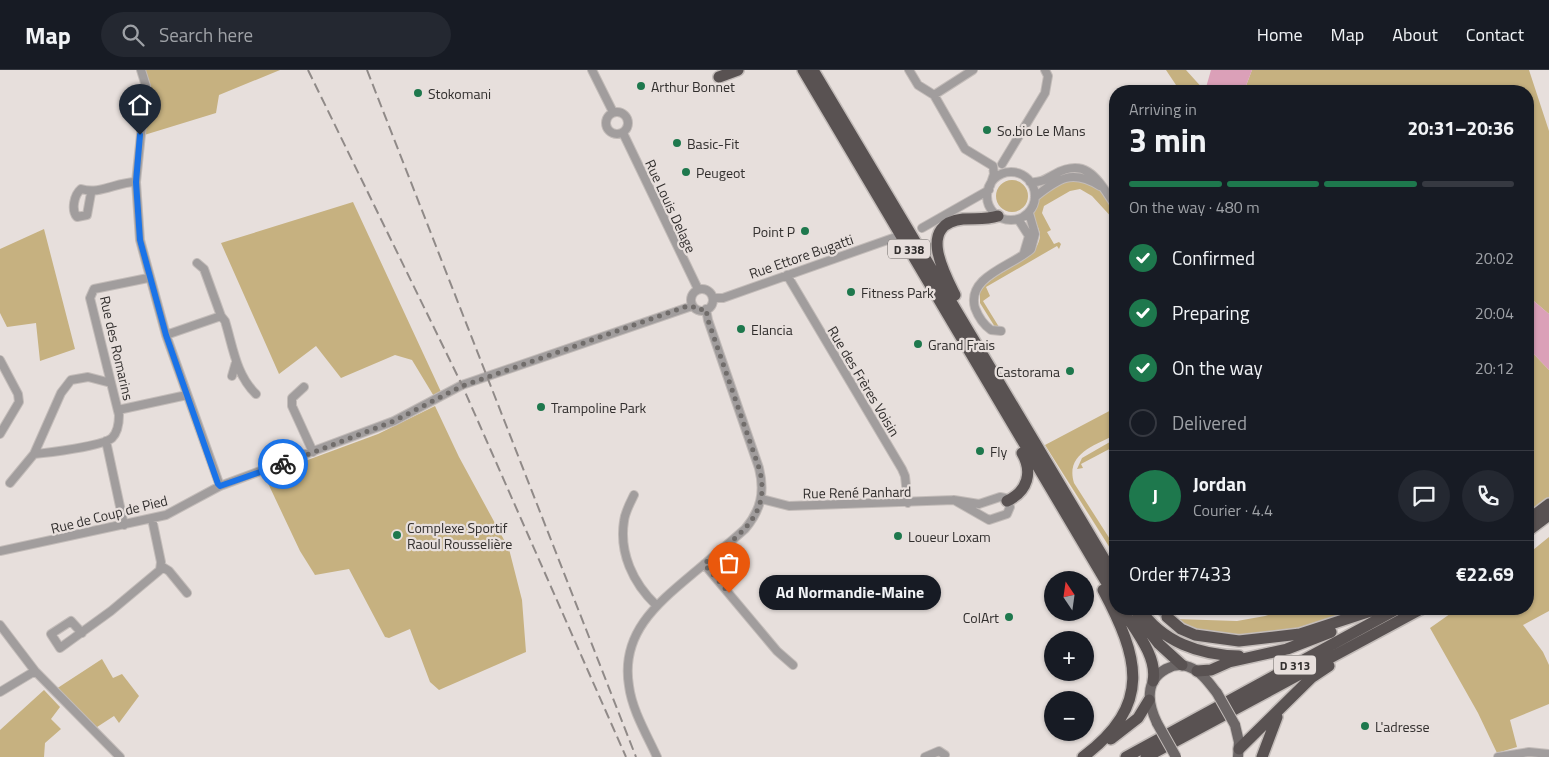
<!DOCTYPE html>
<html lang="en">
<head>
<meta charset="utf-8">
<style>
	:root { --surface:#171b24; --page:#242831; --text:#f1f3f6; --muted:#9ea1a6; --line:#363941; --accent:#1e784d }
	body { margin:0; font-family:"Titillium Web",sans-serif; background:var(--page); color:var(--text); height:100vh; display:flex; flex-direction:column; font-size:19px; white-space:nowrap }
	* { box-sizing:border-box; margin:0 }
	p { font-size:16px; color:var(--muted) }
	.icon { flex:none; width:28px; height:28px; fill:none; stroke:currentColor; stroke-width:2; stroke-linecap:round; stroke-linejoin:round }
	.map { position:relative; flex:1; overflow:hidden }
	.panel { position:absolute; left:1109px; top:15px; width:425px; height:530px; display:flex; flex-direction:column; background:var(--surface); border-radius:20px; box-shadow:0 1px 4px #0004 }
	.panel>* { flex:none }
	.needle { width:32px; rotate:347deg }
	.buttons { position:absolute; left:1044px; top:501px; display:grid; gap:10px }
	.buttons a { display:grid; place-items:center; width:50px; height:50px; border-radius:50%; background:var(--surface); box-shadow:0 1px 4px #0004; font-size:25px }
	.pin { position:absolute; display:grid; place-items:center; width:42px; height:42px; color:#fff; margin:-51px -21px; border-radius:50% 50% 50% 0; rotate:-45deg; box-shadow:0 0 5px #0007 }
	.pin .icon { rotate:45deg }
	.courier { position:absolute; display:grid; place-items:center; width:50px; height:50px; margin:-25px; border:4px solid #1a73e8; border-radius:50%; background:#fff; color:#222; box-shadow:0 1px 6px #0007 }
	.bubble { position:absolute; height:35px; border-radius:18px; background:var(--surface); box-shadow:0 1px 4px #0004; font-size:16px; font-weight:700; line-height:35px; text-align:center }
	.head em { font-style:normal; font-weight:700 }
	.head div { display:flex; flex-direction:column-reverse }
	.head { display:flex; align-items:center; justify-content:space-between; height:85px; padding:0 20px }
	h1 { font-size:32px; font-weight:700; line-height:38px }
	.bar { display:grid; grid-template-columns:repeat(4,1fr); gap:8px 5px; align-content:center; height:60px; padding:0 20px }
	.bar i { height:6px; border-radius:4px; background:var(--line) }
	.bar .current { background:var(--accent) }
	.bar p { grid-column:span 4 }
	.line { display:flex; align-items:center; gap:12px; padding:0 20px; border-top:1px solid var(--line) }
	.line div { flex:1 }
	.round { display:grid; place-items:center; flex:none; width:52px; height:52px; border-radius:26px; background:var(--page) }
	ol { padding:0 20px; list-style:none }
	li { display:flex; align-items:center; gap:15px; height:55px }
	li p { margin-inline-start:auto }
	li .icon { padding:5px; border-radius:50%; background:var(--accent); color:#fff; stroke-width:4 }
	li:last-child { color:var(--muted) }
	li i { width:28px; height:28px; border:2px solid var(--line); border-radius:50% }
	header { display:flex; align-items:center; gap:30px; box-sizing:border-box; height:70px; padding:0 25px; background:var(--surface); border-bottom:1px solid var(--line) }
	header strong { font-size:24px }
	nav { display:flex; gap:28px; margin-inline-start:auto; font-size:18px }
	.search { width:350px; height:45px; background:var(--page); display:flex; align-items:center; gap:12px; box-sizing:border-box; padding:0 18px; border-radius:28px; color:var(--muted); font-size:19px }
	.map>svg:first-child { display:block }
	.green { fill:#c6b180 }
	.water { fill:#dba0b8 }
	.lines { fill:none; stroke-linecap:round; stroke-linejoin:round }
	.minor-casing { stroke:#c3bcb9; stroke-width:10 }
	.major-casing { stroke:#c3bcb9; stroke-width:12 }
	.highway-casing { stroke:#c3bcb9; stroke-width:14 }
	.minor { stroke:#a19d9d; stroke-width:8 }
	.major { stroke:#6c6666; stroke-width:10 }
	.highway { stroke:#595252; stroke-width:11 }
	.rail { stroke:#908a88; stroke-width:2; stroke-dasharray:10 5; stroke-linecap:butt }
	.major-bridge-casing { stroke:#c3bcb9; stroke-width:12; stroke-linecap:butt }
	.major-bridge { stroke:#6c6666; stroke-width:10 }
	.done { stroke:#716d6b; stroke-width:5; stroke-dasharray:0 9 }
	.route { stroke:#1a73e8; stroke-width:6 }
	.poi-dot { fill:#1e784d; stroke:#e7dfdc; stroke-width:2 }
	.labels { text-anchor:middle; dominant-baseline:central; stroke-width:4.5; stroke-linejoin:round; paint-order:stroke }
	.shield { fill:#e7dfdc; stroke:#686462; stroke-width:1 }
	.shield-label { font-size:12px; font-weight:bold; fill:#322f2e }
	.poi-label { font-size:14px; fill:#322f2e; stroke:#e7dfdc; text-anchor:start }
	.street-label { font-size:14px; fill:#322f2e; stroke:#e7dfdc }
</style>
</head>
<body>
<header>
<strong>Map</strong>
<div class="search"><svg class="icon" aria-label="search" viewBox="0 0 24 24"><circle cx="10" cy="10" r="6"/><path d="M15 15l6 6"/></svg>Search here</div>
<nav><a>Home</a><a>Map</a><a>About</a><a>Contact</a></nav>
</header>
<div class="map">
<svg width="1549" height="687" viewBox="0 0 1549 687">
	<rect width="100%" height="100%" fill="#e7dfdc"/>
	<!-- green -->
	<path class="green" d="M145,0H280L219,25L216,43L141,66L149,11Z
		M1166,0H1186L1205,21H1180Z
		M1252,0H1529L1549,61V244L1528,226V21H1244Z
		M1073,109C1079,111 1087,112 1092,115C1104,121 1115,139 1115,151L1092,126L1080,119L1070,121L1044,136L1042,143L1051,160L1047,162L1054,174L1059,172L1061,174L1059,179L1057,176L986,217L990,226L983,231L999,257H995L980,233V222C991,203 1028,193 1037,176C1045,160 1034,156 1034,143C1033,125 1059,113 1073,109Z
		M996 126a16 16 0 1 1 32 0a16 16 0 1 1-32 0Z
		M353,132L442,324L435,328L412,290L395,285L341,308L316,276L279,304L221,173Z
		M44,159L75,279L40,291L36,253L7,257L0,243V179Z
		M1528,278L1549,300V429L1528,443Z
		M435,336L459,387L509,479L522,530L526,582L439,620L430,612L410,559L389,568L385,567L349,499L315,505L300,481L266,409L267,405L378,364Z
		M1115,338V365C1095,375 1065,384 1074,413L1115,477V486L1045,375Z
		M1115,369V376L1081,394L1083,398L1077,399L1082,388Z
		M1549,467V541L1523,555L1543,582L1549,595V634L1510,650L1517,677L1497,683L1478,643L1430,558L1457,539H1528V484Z
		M1286,539H1366L1306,559L1242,569L1194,563L1176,549L1237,551L1265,546Z
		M102,589L113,608L122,604L139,626L119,653L114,646L94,659L56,619Z
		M44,620L60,637L51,649L61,659L45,673L44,687H0V660Z"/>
	<!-- water -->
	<path class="water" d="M1211,0H1252L1244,21H1205Z
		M1528,226L1549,244V300L1528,278Z"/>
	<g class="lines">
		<defs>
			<path id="minor" d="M141,0L146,16L136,112L140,170L166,265L220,416
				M592,0L613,42
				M909,0L918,15L934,25L965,79L993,96L994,104L990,116
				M934,25L973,0
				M606 53a11 11 0 1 1 22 0a11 11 0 1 1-22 0Z
				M623,63L698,219
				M1002,94L1045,23L1048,6L1045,0
				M987 126a24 24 0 1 1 48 0a24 24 0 1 1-48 0Z
				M1030,112C1041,113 1046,109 1055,104C1088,86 1099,112 1115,135
				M91,123L87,145L77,147C71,140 74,125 81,119C100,125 116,112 136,112
				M1035,127C1059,108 1072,99 1100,116
				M1018,149L1029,166L1024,183
				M922,158L989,120
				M197,193L204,199L221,246L225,251C233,277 236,305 256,324
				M787,205L902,399L905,406L908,433
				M691 230a11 11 0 1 1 22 0a11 11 0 1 1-22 0Z
				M714,228H723L896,167
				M1001,261L991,260C984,255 978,246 975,238C966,206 1013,196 1031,179L1035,164L1029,143
				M166,265L221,246
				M0,290L18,324L19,332L0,364
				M232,306L236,292
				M111,313L88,307L71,310L61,323L34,384C47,383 103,376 112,368C118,362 119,353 119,345L90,228L94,219L148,208
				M304,317L292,328V336L313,382
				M118,340L187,325
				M106,371L124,455
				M10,413L34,384
				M634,425C630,433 625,442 624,451C619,483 633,513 656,535
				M762,429L789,436L954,430L979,434L1000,427L1005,428L1010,437L1007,444L989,450L954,430
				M0,481L166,445L220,416L394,351L462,315L692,236
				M704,494L777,581L793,595
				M161,496L169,501L187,523
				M1159,539L1167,547
				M0,555L35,601L120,687
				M82,563L71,551L51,564L60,578L111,541L160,500L161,492L152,449
				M0,622L35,601
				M657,687C647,665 632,640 629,616C620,562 659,532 696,501C713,487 729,473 745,459C761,440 765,422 759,398L708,250L706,239
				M925,687L939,681L945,685
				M1498,687L1529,682L1549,684"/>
			<path id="major" d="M1157,653C1148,634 1144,611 1166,599C1173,595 1182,594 1189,597C1201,601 1209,613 1217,623
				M1235,655L1239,672L1238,687"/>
			<path id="highway" d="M803,0L1115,527
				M813,0L1115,507
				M719,7L738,0
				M955,225C944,203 917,154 963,149C976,148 985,150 998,146
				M1007,431C1028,421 1033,402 1022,383
				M1528,450L1549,434
				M1528,461L1549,445
				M1122,539C1134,559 1158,586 1153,611
				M1140,539C1162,572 1200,585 1239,586
				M1138,547L1159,574L1182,595
				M1167,547L1181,559L1195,565L1239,571L1300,564L1377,539
				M1197,601L1211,600L1229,592L1287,579L1331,562
				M1111,669L1138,648L1149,630
				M1239,679L1311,608L1329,596
				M1083,687C1153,634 1139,588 1103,520
				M1126,687L1397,539
				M1146,687L1421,539
				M1262,687L1277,647"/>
		</defs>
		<!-- minor casing -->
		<use href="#minor" class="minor-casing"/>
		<!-- major casing -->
		<use href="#major" class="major-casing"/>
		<!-- highway casing -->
		<use href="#highway" class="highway-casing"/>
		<!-- minor -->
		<use href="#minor" class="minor"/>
		<!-- major -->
		<use href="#major" class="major"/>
		<!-- highway -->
		<use href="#highway" class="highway"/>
		<!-- rail -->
		<path class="rail" d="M308,0L462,315L626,687
			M367,0L636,687"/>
		<defs>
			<path id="major-bridge" d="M1217,623L1235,655
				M1157,653L1176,687"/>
		</defs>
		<!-- major-bridge casing -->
		<use href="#major-bridge" class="major-bridge-casing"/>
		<!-- major-bridge -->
		<use href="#major-bridge" class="major-bridge"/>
	</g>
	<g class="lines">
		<!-- done -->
		<path class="done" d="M283,394L394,351L462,316L688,236H692L698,240L706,239L708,250L759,398C773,447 736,466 704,494L729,523"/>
		<!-- route -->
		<path class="route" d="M140,65L136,112L140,170L166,265L218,414L220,416L283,394"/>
	</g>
	<!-- markers -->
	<g class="poi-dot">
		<circle cx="641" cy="16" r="5"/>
		<circle cx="418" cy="23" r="5"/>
		<circle cx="987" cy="60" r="5"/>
		<circle cx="677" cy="73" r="5"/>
		<circle cx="686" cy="102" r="5"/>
		<circle cx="805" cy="161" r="5"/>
		<circle cx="851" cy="222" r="5"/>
		<circle cx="741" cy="259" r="5"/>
		<circle cx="918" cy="274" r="5"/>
		<circle cx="1070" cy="301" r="5"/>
		<circle cx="541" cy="337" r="5"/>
		<circle cx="980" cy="381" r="5"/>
		<circle cx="397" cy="465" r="5"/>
		<circle cx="898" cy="466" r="5"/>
		<circle cx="1009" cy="547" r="5"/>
		<circle cx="1365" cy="656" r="5"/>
	</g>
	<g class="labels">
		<!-- shield labels -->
		<g class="shield">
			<rect x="888" y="169.5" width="42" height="19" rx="4"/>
			<rect x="1274" y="585.5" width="42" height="19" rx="4"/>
		</g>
		<g class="shield-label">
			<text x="909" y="179">D 338</text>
			<text x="1295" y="595">D 313</text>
		</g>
		<!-- poi labels -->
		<g class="poi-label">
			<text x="651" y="16">Arthur Bonnet</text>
			<text x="428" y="23">Stokomani</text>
			<text x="997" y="60">So.bio Le Mans</text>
			<text x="687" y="73">Basic-Fit</text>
			<text x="696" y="102">Peugeot</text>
			<text x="795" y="161" text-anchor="end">Point P</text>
			<text x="861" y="222">Fitness Park</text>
			<text x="751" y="259">Elancia</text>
			<text x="928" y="274">Grand Frais</text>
			<text x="1060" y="301" text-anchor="end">Castorama</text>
			<text x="551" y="337">Trampoline Park</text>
			<text x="990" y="381">Fly</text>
			<text x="407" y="457">Complexe Sportif<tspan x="407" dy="16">Raoul Rousselière</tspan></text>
			<text x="908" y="466">Loueur Loxam</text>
			<text x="999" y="547" text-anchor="end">ColArt</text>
			<text x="1375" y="656">L'adresse</text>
		</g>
		<!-- street labels -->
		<g class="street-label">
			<text transform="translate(671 136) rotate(65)">Rue Louis Delage</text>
			<text transform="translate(801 186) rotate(-19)">Rue Ettore Bugatti</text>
			<text transform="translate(117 278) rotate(77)">Rue des Romarins</text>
			<text transform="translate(864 311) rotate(59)">Rue des Frères Voisin</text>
			<text transform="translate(857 422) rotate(-1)">Rue René Panhard</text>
			<text transform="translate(109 444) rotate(-14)">Rue de Coup de Pied</text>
		</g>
	</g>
</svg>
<div class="buttons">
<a><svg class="needle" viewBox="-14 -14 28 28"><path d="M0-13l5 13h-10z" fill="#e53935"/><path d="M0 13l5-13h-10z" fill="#9ea1a6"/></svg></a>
<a>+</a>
<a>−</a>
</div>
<div class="pin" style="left:729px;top:523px;background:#ea580c"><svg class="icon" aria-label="bag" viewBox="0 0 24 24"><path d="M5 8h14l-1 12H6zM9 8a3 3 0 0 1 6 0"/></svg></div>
<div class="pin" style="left:140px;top:65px;background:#1f2937"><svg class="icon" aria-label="home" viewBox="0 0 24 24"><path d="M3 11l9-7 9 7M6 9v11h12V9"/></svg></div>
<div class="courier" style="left:283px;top:394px"><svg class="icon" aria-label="bike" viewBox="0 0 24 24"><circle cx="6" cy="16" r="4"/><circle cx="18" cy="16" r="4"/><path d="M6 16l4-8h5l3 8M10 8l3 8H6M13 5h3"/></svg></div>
<div class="bubble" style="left:759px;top:505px;width:182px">Ad Normandie-Maine</div>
<section class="panel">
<div class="head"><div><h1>3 min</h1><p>Arriving in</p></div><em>20:31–20:36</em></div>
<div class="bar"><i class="current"></i><i class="current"></i><i class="current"></i><i></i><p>On the way · 480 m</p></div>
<ol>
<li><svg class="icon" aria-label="check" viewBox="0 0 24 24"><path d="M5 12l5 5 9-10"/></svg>Confirmed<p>20:02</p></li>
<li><svg class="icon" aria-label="check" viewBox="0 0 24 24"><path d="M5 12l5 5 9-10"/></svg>Preparing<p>20:04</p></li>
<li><svg class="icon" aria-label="check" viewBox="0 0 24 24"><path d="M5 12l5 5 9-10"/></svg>On the way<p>20:12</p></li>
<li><i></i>Delivered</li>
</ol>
<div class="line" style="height:90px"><b class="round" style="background:var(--accent);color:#fff">J</b><div><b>Jordan</b><p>Courier · 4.4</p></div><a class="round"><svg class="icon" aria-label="chat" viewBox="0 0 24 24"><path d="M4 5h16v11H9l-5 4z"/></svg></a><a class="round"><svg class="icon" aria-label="phone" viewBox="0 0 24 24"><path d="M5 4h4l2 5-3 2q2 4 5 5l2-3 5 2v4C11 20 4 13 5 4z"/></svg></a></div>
<div class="line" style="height:65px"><div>Order #7433</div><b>€22.69</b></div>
</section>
</div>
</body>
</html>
